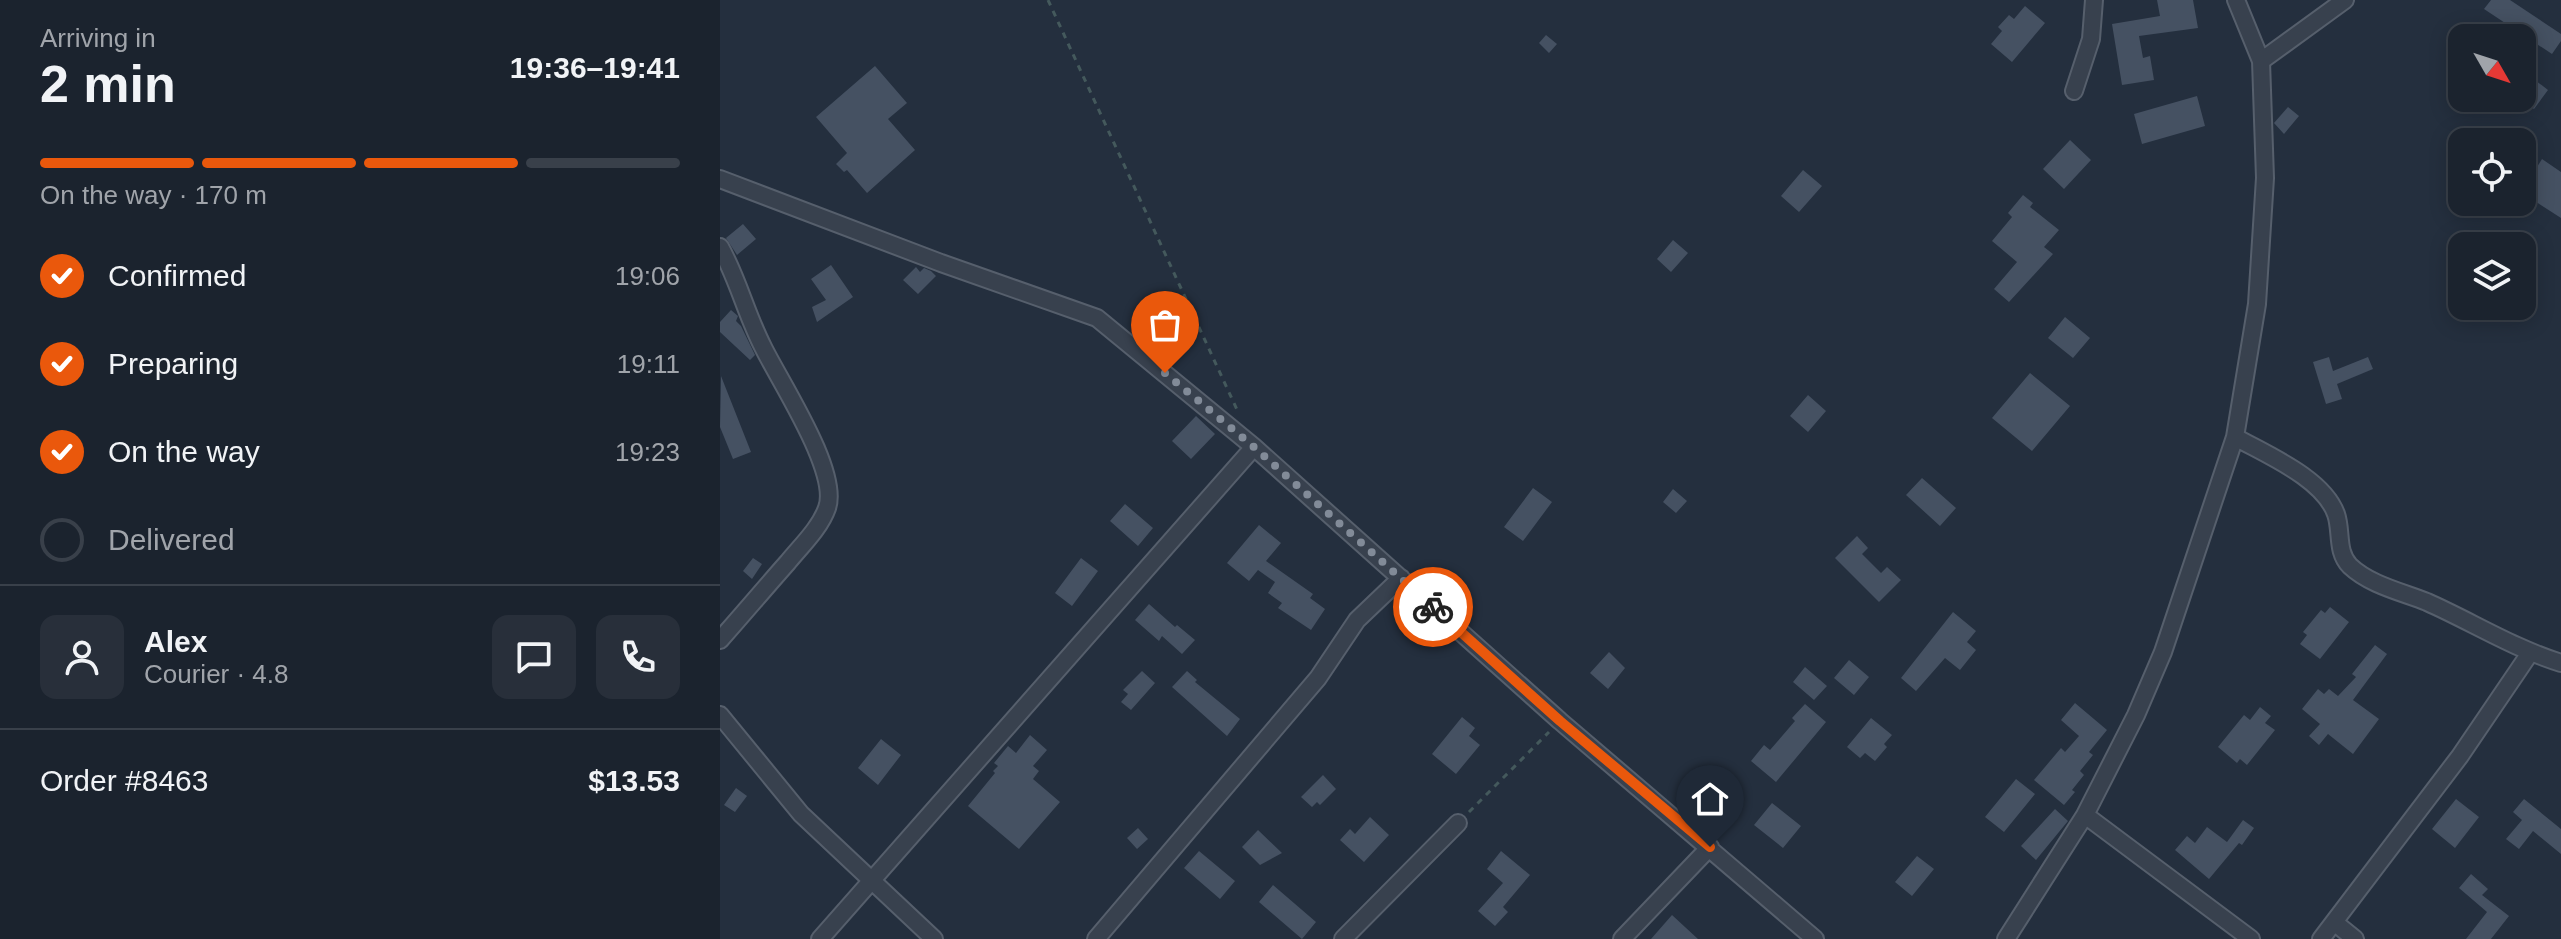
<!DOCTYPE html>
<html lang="en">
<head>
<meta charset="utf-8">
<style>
	:root { --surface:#1b232e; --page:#282f3a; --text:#f1f3f6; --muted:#a0a4aa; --line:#39404a; --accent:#ea580c }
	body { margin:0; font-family:Helvetica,sans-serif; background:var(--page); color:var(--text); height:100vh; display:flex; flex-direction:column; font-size:30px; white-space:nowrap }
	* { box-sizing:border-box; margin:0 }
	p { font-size:26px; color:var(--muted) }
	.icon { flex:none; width:44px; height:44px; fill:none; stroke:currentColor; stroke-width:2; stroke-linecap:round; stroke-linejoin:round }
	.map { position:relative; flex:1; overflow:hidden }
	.side { display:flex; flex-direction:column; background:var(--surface); width:720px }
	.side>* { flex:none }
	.needle { width:52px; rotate:129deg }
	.buttons { position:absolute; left:1728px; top:24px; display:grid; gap:16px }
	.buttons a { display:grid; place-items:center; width:88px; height:88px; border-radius:16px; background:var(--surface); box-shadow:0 4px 20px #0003,0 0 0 2px var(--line); font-size:40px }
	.pin { position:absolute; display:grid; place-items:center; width:68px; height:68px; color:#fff; margin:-82px -34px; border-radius:50% 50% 50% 0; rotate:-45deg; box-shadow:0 0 8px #0007 }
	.pin .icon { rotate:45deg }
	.courier { position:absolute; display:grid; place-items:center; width:80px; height:80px; margin:-40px; border:6px solid #ea580c; border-radius:50%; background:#fff; color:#222; box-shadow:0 2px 10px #0007 }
	.summary em { font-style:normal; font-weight:700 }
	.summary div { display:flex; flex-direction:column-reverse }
	.summary { display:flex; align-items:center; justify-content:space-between; height:136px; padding:0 40px }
	h1 { font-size:52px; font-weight:700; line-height:60px }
	.bar { display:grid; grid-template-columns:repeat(4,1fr); gap:12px 8px; align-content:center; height:96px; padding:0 40px }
	.bar i { height:10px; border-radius:6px; background:var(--line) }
	.bar .selected { background:var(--accent) }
	.bar p { grid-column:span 4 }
	.line { display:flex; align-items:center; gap:20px; padding:0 40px; border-top:2px solid var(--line) }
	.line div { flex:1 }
	.round { display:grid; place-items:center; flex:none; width:84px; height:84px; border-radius:16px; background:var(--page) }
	ol { padding:0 40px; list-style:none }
	li { display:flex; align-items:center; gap:24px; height:88px }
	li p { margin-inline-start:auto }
	li .icon { padding:8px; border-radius:50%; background:var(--accent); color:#fff; stroke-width:4 }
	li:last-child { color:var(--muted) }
	li i { width:44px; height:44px; border:4px solid var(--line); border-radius:50% }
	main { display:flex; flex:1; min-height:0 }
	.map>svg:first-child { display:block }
	.building { fill:#455162 }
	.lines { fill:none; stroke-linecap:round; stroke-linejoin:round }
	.street-casing { stroke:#565f6c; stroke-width:20 }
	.path { stroke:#44595c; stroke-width:3; stroke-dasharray:6 6; stroke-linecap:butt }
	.street { stroke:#38414e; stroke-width:16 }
	.done { stroke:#828b98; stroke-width:8; stroke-dasharray:0 14.4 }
	.route { stroke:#ea580c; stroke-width:10 }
</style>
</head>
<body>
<main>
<section class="side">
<div class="summary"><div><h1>2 min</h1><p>Arriving in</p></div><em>19:36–19:41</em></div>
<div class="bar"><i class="selected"></i><i class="selected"></i><i class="selected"></i><i></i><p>On the way · 170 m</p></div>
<ol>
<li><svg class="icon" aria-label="check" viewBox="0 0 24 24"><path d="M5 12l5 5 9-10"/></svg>Confirmed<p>19:06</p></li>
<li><svg class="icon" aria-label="check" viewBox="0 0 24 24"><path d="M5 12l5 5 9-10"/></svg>Preparing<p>19:11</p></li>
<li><svg class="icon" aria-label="check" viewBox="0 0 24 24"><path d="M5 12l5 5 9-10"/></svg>On the way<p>19:23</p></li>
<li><i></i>Delivered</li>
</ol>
<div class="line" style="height:144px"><a class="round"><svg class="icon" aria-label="person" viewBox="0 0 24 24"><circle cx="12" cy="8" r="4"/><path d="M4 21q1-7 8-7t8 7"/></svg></a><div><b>Alex</b><p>Courier · 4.8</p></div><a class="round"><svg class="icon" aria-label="chat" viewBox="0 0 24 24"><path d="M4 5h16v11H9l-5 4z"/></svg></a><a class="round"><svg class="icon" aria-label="phone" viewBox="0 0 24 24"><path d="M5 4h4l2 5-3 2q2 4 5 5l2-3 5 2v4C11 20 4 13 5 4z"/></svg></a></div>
<div class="line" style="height:104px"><div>Order #8463</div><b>$13.53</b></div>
</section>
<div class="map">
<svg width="1841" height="939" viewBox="0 0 1841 939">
	<rect width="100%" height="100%" fill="#242f3e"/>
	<!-- building -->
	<path class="building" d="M1437,0H1473L1478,28L1419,36L1423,58L1430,56L1434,80L1402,85L1392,24L1440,16Z
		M1771,0H1790L1841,34V41L1832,54L1764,9Z
		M1305,6L1325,23L1292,62L1271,44L1282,31L1278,27L1289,15L1294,19Z
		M826,35L837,44L829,53L819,43Z
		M155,66L187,103L168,119L195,150L147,193L127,170L124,172L116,164L127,153L96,117Z
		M1802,70L1828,90L1814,109L1802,100Z
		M1477,96L1485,126L1422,144L1414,114Z
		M1568,107L1579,116L1564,134L1554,123Z
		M1350,140L1371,160L1344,189L1323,169Z
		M1822,159L1841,172V218L1804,194L1810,186L1807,183Z
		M1083,170L1102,186L1079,212L1061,196Z
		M1303,195L1313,203L1310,207L1339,230L1324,247L1333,254L1289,302L1274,289L1297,262L1272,241L1292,217L1288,213Z
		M23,224L36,239L17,255L6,238Z
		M953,240L968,253L951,272L937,259Z
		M111,265L133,297L97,322L92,307L106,300L91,279Z
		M196,267L200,272L204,268L211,271L216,276L198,294L183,280Z
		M11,310L18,316L16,321L21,326L35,355L30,360L0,332V322Z
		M1345,317L1370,338L1353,358L1328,338Z
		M1609,357L1613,371L1648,357L1653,369L1617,384L1622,399L1606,404L1593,362Z
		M1310,373L1350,406L1312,451L1272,418Z
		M1,376L31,452L13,459L0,427Z
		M1088,395L1106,411L1088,432L1070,416Z
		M476,416L495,434L471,459L452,441Z
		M1202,478L1236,508L1220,526L1186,495Z
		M813,488L832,502L803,541L784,527Z
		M953,489L967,501L956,513L943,502Z
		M405,504L433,528L418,546L390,521Z
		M539,525L561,543L546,561L593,594L590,598L605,609L591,630L558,608L562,603L548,593L555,582L538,570L529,581L507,563Z
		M1137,536L1148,548L1142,554L1161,573L1167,567L1181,580L1159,602L1115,558Z
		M33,558L42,564L32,579L23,571Z
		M361,558L378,571L352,606L335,593Z
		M429,604L455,627L457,625L475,640L462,654L442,636L439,641L415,620Z
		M1610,607L1629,622L1600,659L1580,644L1587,635L1583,632L1601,610L1605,613Z
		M1233,612L1256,631L1247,642L1256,650L1240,670L1225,658L1196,691L1181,678Z
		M1655,645L1667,654L1633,700L1659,719L1633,754L1608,734L1599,745L1589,736L1600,724L1582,709L1598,689L1604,694L1609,689L1618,696L1636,677L1632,674Z
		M889,652L905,668L888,689L870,673Z
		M1129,660L1149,677L1134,695L1114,678Z
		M1085,667L1107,686L1094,700L1073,682Z
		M422,671L435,683L411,710L401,702L408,694L403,690Z
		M467,671L477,680L475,682L520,719L507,736L452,687Z
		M1355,703L1387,730L1369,752L1373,755L1360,771L1364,775L1352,790L1355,792L1344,805L1314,780L1341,748L1345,752L1359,736L1341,720Z
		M1085,704L1106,722L1056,782L1031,761L1044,745L1050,750L1075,721L1072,718Z
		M1540,707L1551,716L1545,723L1555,730L1527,765L1520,759L1517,763L1498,747L1524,715L1530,720Z
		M742,717L755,728L749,736L760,745L736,774L712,754Z
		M1151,718L1172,735L1164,744L1167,747L1155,761L1145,753L1140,758L1127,747Z
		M310,735L327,750L313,766L319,771L313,779L340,802L299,849L248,806L275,773L273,771L278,766L274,763L288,746L296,753Z
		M161,739L181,755L158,785L138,768Z
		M603,775L616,789L600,805L597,802L592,807L581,797Z
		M1296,779L1315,794L1284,832L1265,817Z
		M16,788L27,796L15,812L4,805Z
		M1736,799L1759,817L1735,848L1712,829Z
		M1804,799L1841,829V854L1813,831L1799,849L1786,839L1802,820L1793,812Z
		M1052,803L1081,826L1063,848L1034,825Z
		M1335,809L1348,821L1316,860L1301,846Z
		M650,817L669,835L644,862L620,840L630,829L635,834Z
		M1523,820L1534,828L1522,845L1519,843L1489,879L1455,850L1467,836L1475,843L1487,827L1507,842Z
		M418,828L428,839L417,849L407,838Z
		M538,830L562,853L540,865L522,847Z
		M479,851L515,881L500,899L464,868Z
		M781,851L810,875L783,907L788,912L775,926L758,911L783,883L767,869Z
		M1197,856L1214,869L1192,896L1175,882Z
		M1751,874L1768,889L1762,895L1789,916L1771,939H1746L1767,912L1739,888Z
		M553,885L596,922L582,939L539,902Z
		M952,915L978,939H931Z"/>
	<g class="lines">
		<defs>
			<path id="street" d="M1541,61L1625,0
				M1354,91L1371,39L1374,0
				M0,179L221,263L377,318L534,447L840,721L1095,939
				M0,247C18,279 26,314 43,347C60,382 120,472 107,508C100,528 81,546 68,562C45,588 23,614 0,640
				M1515,437C1547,455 1603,478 1616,514C1622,531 1616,552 1630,566C1650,585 1682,592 1707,602C1752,622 1793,648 1841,663
				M0,715L81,814L214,939
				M1365,815L1531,939
				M1614,922L1635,939
				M100,939L534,447
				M376,939L598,678L637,620L681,578
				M623,939L738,823
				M902,939L990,847
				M1286,939L1365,815L1416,715L1443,652L1515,437L1537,304L1545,178L1541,61L1516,0
				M1601,939L1740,756L1810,653"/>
		</defs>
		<!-- street casing -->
		<use href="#street" class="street-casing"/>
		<!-- path -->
		<path class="path" d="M328,0L519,414
			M749,812L829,732"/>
		<!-- street -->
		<use href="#street" class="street"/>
	</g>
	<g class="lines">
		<!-- done -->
		<path class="done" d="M445,373L534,447L713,607"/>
		<!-- route -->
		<path class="route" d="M713,607L840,721L990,847"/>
	</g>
</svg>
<div class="buttons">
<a><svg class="needle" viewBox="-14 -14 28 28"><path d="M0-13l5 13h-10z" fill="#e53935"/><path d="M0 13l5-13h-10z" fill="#a0a4aa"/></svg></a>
<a><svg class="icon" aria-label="locate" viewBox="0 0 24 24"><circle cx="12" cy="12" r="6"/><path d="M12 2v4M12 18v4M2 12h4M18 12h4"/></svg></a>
<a><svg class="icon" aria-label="layers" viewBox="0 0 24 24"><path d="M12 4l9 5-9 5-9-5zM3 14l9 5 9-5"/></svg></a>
</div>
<div class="pin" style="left:445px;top:373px;background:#ea580c"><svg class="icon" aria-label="bag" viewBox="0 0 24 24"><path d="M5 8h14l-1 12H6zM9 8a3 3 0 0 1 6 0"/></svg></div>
<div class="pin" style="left:990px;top:847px;background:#1f2937"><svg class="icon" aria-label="home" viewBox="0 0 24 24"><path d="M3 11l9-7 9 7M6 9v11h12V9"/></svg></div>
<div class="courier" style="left:713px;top:607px"><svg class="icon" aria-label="bike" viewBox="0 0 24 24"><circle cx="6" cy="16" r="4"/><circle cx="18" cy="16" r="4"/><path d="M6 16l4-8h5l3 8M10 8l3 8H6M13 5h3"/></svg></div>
</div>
</main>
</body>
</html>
